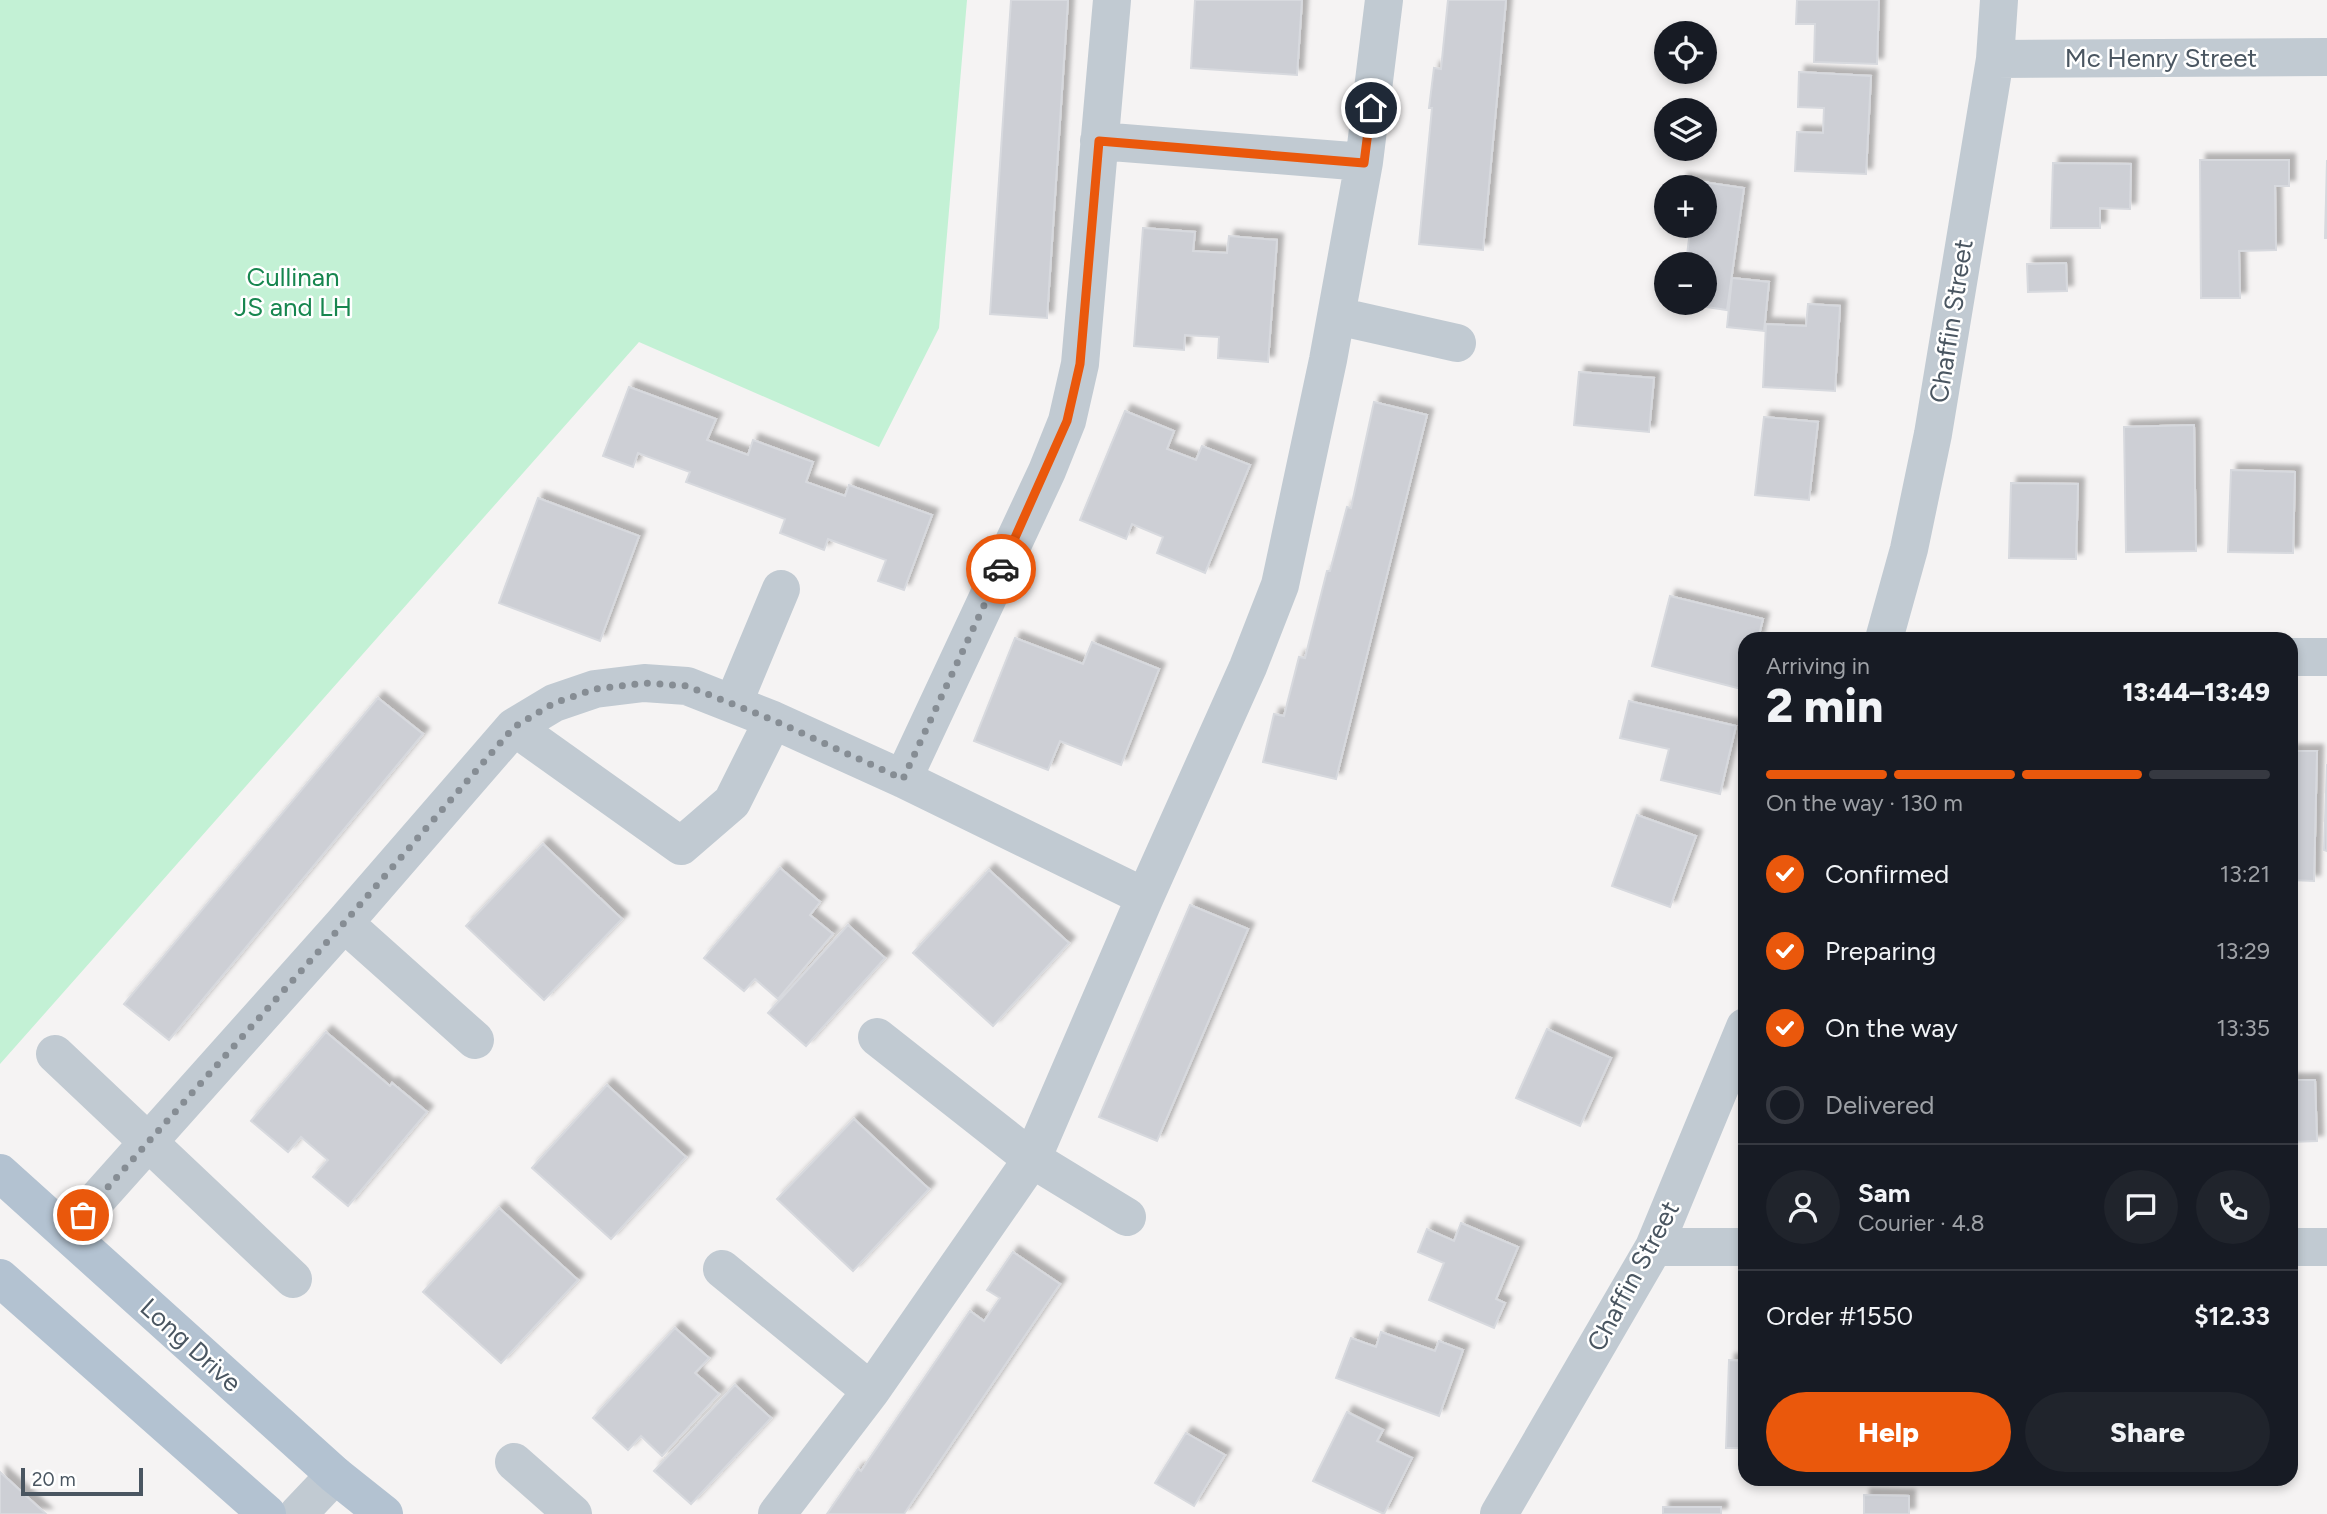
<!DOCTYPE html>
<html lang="en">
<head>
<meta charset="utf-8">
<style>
	:root { --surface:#171b24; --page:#20242c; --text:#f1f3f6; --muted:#9ea1a6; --line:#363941; --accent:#ea580c }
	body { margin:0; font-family:Figtree,sans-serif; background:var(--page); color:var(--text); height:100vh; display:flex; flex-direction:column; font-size:26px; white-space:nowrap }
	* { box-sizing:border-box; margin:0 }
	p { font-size:23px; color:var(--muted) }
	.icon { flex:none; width:38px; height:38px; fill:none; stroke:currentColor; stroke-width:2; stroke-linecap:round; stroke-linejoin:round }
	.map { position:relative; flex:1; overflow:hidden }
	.sheet { position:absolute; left:1738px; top:632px; width:560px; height:854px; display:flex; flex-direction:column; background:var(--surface); border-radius:21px; box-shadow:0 4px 10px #0003 }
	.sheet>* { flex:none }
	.fabs { position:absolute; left:1654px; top:21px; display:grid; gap:14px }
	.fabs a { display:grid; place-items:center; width:63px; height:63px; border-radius:50%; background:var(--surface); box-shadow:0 4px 10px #0003; font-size:35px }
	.scale { position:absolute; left:21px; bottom:18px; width:122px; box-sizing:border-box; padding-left:7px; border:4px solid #4a5661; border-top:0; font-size:19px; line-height:24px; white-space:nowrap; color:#4a5661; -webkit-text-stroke:5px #fff; paint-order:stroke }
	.pin { position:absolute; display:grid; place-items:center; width:60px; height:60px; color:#fff; margin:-30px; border:4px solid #fff; border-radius:50%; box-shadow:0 2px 7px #0007 }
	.courier { position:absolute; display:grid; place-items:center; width:70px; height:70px; margin:-35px; border:5px solid #ea580c; border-radius:50%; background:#fff; color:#222; box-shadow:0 2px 9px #0007 }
	.head em { font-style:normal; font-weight:800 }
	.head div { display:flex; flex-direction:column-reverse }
	.head { display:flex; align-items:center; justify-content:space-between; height:119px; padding:0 28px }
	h1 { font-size:46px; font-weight:800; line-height:52px }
	.bar { display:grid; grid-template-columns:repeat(4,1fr); gap:10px 7px; align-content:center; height:84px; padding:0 28px }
	.bar i { height:9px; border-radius:5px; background:var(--line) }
	.bar .active { background:var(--accent) }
	.bar p { grid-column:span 4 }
	.line { display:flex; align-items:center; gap:18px; padding:0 28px; border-top:2px solid var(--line) }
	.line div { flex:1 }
	.round { display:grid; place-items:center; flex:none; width:74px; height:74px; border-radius:37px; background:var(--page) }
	ol { padding:0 28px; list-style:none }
	li { display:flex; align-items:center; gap:21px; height:77px }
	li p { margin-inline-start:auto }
	li .icon { padding:7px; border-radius:50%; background:var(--accent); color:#fff; stroke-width:4 }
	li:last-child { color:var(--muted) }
	li i { width:38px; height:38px; border:4px solid var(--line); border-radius:50% }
	.button { display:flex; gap:14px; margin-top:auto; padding:14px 28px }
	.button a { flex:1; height:80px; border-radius:42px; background:var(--accent); color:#fff; font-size:28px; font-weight:800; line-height:80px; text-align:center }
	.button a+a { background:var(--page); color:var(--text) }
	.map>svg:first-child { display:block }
	.green { fill:#c3f1d5 }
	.building { fill:#cdcfd5; stroke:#d7d9de; stroke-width:2; filter:url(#shadow) }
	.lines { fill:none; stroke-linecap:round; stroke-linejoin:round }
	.minor { stroke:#c1cad2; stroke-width:38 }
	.major { stroke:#b3c2d1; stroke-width:38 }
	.done { stroke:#868d94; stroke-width:7; stroke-dasharray:0 12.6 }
	.route { stroke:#ea580c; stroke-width:9 }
	.labels { text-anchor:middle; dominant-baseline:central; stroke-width:5; stroke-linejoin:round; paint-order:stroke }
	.street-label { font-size:26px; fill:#4a5661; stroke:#fff }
	.park-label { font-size:26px; fill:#17864f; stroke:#fff }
</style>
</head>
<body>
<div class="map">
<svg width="2327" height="1514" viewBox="0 0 2327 1514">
	<defs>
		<filter id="shadow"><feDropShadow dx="6" dy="-6" stdDeviation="2" flood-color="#0004"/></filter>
	</defs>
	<rect width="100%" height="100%" fill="#f5f3f3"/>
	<!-- green -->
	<path class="green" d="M0,0H967L939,328L879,447L639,342L0,1064Z"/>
	<!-- building -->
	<path class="building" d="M1011,0H1068L1047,318L990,314Z
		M1195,0H1302L1297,75L1191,68Z
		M1448,0H1506L1483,250L1419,244L1432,108H1429L1434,68L1441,69Z
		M1797,0H1879L1877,64L1814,62L1815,24H1796Z
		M1799,72L1871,76L1866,174L1795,171L1797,132L1823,133L1824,108L1798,107Z
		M2200,160H2289V186H2275L2276,250L2239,251L2240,298H2201Z
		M2327,160V238H2325Z
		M2053,163L2131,164L2130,209L2100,208V228H2051Z
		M1682,179L1744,188L1727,310L1680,303H1704V264H1686L1690,230L1674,228L1675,226H1704V187H1680Z
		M1143,228L1195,232L1193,251L1227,253L1229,236L1277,240L1268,362L1218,358L1219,337L1185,335L1184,350L1134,346Z
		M2066,263L2067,291L2028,292L2027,264Z
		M1732,278L1769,282L1764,331L1727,327Z
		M1808,304L1840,306L1835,391L1763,387L1766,324L1806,326Z
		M1579,372L1654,378L1649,432L1574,425Z
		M629,387L716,419L707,440L748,455L753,440L813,462L806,482L845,496L849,485L932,515L904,590L878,581L886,560L828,539L824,550L780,533L785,519L686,482L690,472L638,453L633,467L603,456Z
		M1374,402L1427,415L1336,779L1263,762L1274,714L1284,716L1299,657L1305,658L1327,571H1330L1347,507L1351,508Z
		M1125,411L1174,431L1167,449L1196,460L1202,446L1250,465L1205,573L1157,553L1163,537L1132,524L1126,539L1080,520Z
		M1764,417L1818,422L1809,500L1755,495Z
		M2194,425L2196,551L2126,552L2124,427Z
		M2231,470L2295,472L2293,553L2228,552Z
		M2011,483L2078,484L2076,559L2009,558Z
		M538,498L639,536L600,641L499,603Z
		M1670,596L1763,619L1758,639H1745V690L1652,666Z
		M1015,638L1083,664L1092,642L1159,669L1121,765L1060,741L1048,770L974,741Z
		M378,698L423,734L169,1040L124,1004Z
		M1629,701L1736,726L1720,794L1661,780L1669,749L1620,738Z
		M2291,751H2317L2314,881L2291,880Z
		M2327,764V851L2324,850Z
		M1637,815L1696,836L1670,907L1612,886Z
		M543,844L622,919L544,1000L466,926Z
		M780,868L820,902L810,915L833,934L778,999L755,979L744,991L704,958Z
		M989,870L1069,943L993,1026L913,953Z
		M1190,905L1248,929L1157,1141L1099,1117Z
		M848,925L885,958L806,1046L768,1013Z
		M1547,1029L1611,1058L1580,1126L1516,1098Z
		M326,1032L390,1086L392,1083L427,1112L348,1206L313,1177L328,1160L301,1137L288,1152L251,1121Z
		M2291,1080H2315L2317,1141L2291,1142Z
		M607,1085L686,1157L611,1239L532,1168Z
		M854,1119L929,1189L853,1271L777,1199Z
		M499,1208L578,1280L501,1363L423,1292Z
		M1461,1223L1518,1247L1496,1299L1505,1303L1494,1328L1429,1300L1444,1263L1418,1252L1427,1229L1454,1241Z
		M1013,1252L1060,1284L904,1514H827L858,1469L861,1471L970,1311L984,1321L1000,1298L987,1290Z
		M675,1328L709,1358L695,1373L719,1394L662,1456L641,1436L628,1450L593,1418Z
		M1381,1332L1435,1351L1439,1341L1463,1350L1439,1416L1336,1378L1351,1338L1376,1347Z
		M1729,1360L1745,1361V1448H1726Z
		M735,1385L771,1418L691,1504L654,1471Z
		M1347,1412L1383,1430L1377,1441L1412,1458L1384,1514L1313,1481Z
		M1186,1433L1225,1455L1194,1506L1155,1483Z
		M0,1472L46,1514H0Z
		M1864,1495L1909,1496V1514H1864Z
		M1663,1507H1721V1514H1663Z"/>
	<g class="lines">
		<!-- minor -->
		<path class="minor" d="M1995,59L2327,57
			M1099,141L1364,162
			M1337,316L1457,343
			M1884,639L1909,549L1933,434L1995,59L1999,0
			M2291,657H2327
			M733,704L781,589
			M514,727L681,846L732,802L773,720
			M903,779L1047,471L1067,421L1080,364L1112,0
			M344,923L475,1040
			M877,1037L1032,1159L1127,1217
			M55,1054L293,1279
			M67,1233L344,923L514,727L554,703L595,689L644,683L687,686L773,720L903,779L1145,897
			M1654,1247H1745
			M2291,1247H2327
			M722,1269L871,1391
			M514,1462L573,1514
			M298,1514L335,1475
			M777,1514L871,1391L1032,1159L1145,897L1248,667L1280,585L1328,360L1364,162L1384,0
			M1499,1514L1654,1247L1745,1027"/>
		<!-- major -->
		<path class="major" d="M0,1173L335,1475L384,1514
			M0,1278L267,1514"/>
	</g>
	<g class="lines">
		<!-- done -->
		<path class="done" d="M83,1215L344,923L514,727L554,703L595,689L620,686L644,683L687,686L773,720L903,779L1001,569"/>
		<!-- route -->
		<path class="route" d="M1001,569L1067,421L1080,364L1099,141L1364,163L1371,108"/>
	</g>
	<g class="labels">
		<!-- street labels -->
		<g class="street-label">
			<text x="2161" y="58">Mc Henry Street</text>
			<text transform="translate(1951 321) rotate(-81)">Chaffin Street</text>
			<text transform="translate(1633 1276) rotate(-62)">Chaffin Street</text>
			<text transform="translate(191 1345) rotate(42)">Long Drive</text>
		</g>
		<!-- park labels -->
		<g class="park-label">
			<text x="293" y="277">Cullinan<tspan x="293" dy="30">JS and LH</tspan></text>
		</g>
	</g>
</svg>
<div class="fabs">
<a><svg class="icon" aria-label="locate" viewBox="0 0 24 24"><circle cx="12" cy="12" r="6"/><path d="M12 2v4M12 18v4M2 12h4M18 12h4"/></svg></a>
<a><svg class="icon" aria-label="layers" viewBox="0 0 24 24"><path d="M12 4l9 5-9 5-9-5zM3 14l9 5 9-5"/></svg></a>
<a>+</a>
<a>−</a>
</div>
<div class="scale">20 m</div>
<div class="pin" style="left:83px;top:1215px;background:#ea580c"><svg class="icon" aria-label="bag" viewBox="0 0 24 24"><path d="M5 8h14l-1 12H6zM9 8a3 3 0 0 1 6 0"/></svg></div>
<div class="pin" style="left:1371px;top:108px;background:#1f2937"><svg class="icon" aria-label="home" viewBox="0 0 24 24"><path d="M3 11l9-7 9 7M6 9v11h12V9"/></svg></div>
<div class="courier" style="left:1001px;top:569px"><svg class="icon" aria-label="car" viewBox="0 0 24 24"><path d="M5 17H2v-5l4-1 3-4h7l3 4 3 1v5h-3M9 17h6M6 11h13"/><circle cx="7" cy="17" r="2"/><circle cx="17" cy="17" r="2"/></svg></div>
<section class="sheet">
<div class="head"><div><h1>2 min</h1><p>Arriving in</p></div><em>13:44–13:49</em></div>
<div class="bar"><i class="active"></i><i class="active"></i><i class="active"></i><i></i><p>On the way · 130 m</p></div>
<ol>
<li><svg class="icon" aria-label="check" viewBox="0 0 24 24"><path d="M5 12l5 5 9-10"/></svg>Confirmed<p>13:21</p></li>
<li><svg class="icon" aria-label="check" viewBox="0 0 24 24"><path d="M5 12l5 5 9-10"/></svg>Preparing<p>13:29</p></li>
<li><svg class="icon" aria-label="check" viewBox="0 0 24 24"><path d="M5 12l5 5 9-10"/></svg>On the way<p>13:35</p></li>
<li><i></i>Delivered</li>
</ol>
<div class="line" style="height:126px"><a class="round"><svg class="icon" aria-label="person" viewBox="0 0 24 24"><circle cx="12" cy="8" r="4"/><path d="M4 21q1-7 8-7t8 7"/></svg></a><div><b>Sam</b><p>Courier · 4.8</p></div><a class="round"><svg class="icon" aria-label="chat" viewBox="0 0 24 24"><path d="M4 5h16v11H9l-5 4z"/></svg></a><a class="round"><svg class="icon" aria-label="phone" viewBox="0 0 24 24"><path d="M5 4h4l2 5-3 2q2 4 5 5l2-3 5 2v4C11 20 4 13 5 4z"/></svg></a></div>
<div class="line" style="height:91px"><div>Order #1550</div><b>$12.33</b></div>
<div class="button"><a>Help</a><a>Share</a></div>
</section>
</div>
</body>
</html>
